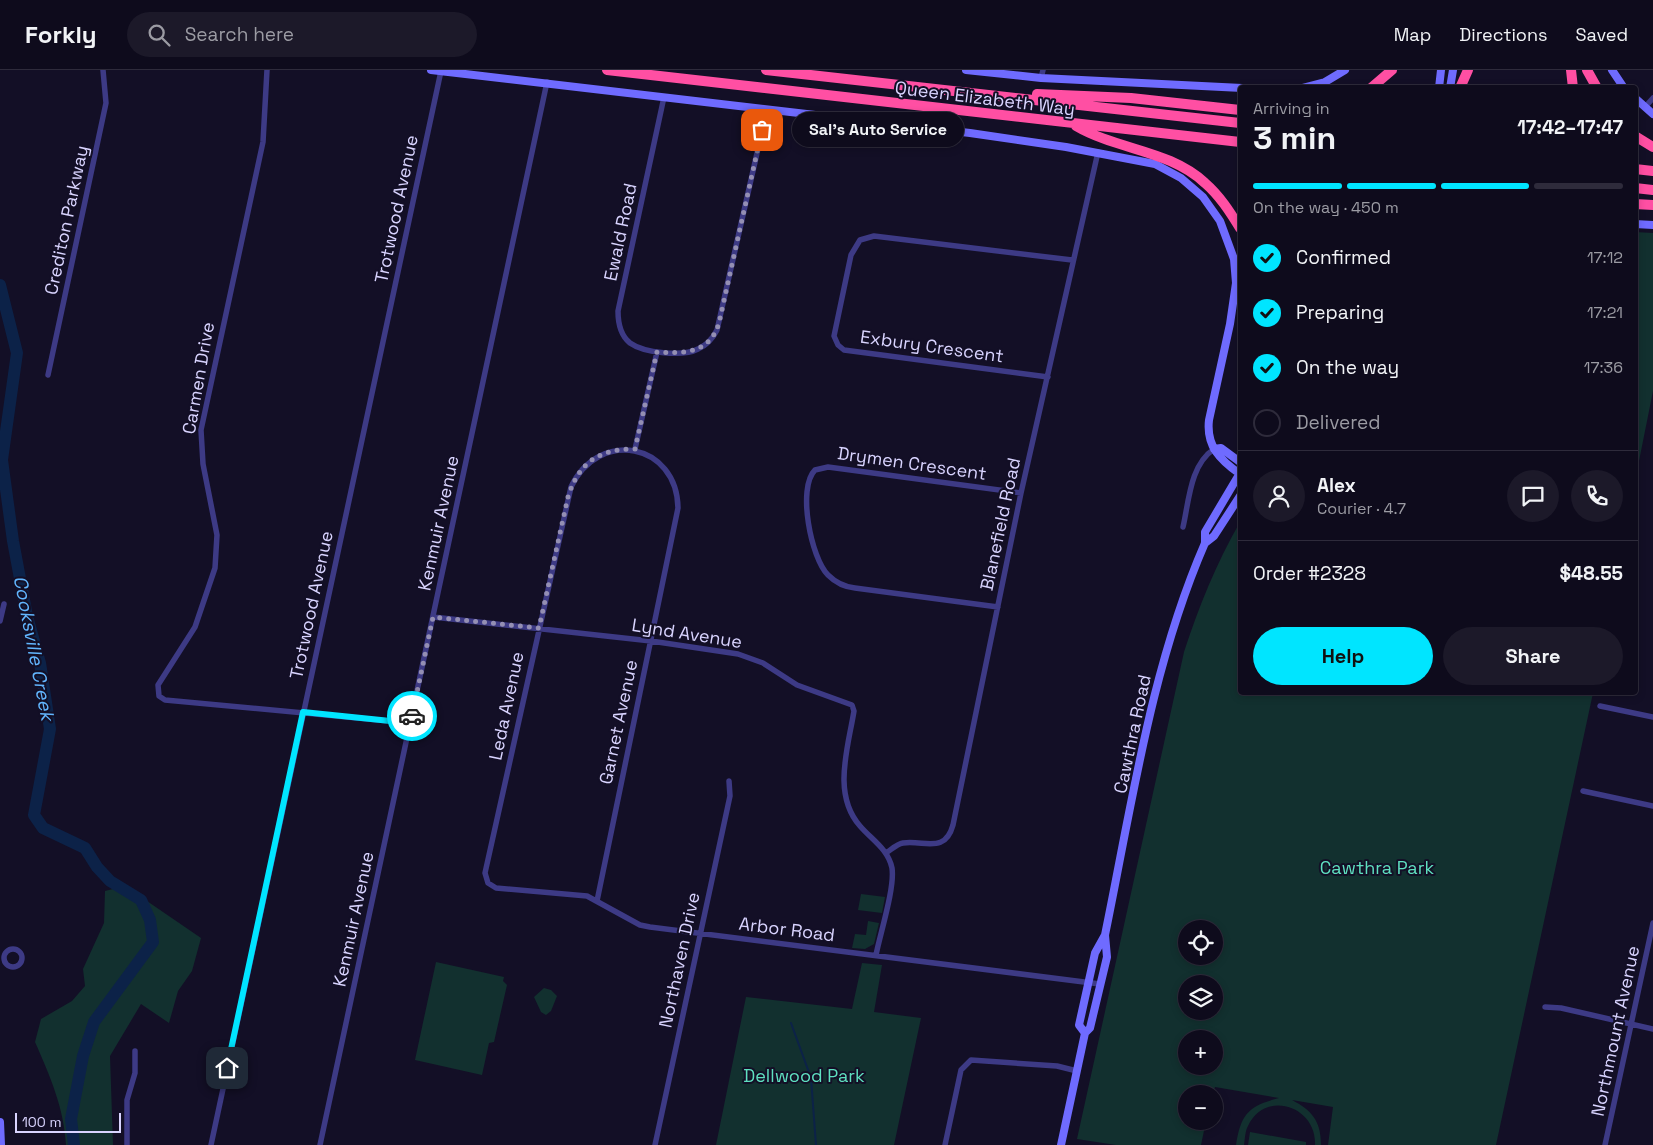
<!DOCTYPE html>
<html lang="en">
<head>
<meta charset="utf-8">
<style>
	:root { --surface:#0e0b1c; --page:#1c1929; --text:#f1f3f6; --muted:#9b9ba3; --line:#2e2b3b; --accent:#00e5ff }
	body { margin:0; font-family:"Space Grotesk",sans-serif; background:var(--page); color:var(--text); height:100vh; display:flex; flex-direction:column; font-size:19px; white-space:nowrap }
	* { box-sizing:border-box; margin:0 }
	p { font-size:16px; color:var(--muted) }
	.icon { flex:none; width:28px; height:28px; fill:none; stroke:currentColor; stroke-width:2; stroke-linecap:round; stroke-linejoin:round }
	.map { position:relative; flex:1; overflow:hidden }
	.side { position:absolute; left:1238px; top:15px; width:400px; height:610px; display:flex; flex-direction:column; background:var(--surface); border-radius:5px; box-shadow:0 2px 8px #0003,0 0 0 1px var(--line) }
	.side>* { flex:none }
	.buttons { position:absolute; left:1178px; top:850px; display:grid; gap:10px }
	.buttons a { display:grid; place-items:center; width:45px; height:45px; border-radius:50%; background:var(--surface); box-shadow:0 2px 8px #0003,0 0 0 1px var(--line); font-size:25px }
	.scale { position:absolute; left:15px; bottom:12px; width:106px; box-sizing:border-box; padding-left:5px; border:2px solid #d9d4ff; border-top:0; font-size:14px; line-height:18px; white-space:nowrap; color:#d9d4ff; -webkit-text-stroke:4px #130f26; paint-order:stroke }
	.pin { position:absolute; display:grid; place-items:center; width:42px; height:42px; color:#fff; margin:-21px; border-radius:10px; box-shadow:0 2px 8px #0006 }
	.courier { position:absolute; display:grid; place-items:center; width:50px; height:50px; margin:-25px; border:4px solid #00e5ff; border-radius:50%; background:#fff; color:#222; box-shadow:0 1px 6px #0007 }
	.bubble { position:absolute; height:35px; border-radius:18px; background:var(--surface); box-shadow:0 2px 8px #0003,0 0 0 1px var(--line); font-size:16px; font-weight:700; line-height:35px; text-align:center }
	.summary em { font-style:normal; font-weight:700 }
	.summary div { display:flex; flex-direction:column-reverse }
	.summary { display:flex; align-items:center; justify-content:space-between; height:85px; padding:0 15px }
	h1 { font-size:32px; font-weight:700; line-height:38px }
	.bar { display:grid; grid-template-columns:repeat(4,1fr); gap:8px 5px; align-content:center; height:60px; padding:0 15px }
	.bar i { height:6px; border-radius:4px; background:var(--line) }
	.bar .selected { background:var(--accent) }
	.bar p { grid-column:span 4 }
	.line { display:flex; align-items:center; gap:12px; padding:0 15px; border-top:1px solid var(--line) }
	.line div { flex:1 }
	.round { display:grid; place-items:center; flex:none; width:52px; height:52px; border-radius:26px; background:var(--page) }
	ol { padding:0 15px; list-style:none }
	li { display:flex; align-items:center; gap:15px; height:55px }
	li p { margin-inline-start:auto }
	li .icon { padding:5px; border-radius:50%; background:var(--accent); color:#111; stroke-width:4 }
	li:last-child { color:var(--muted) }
	li i { width:28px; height:28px; border:2px solid var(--line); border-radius:50% }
	.cta { display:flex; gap:10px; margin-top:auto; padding:10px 15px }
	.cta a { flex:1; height:58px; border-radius:30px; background:var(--accent); color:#111; font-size:20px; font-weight:700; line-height:58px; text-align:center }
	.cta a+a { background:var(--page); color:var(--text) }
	header { display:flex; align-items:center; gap:30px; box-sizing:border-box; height:70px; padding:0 25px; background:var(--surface); border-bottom:1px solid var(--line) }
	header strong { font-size:24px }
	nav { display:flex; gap:28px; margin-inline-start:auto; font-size:18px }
	.search { width:350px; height:45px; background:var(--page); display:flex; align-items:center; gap:12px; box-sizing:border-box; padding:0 18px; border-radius:28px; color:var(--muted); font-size:19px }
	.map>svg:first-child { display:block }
	.green { fill:#12302f; fill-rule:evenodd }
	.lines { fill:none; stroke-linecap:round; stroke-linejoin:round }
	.stream { stroke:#0c2248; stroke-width:2 }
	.river { stroke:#0c2248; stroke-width:12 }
	.street { stroke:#3d3a85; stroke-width:5.5 }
	.secondary { stroke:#6f6bff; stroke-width:8 }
	.highway { stroke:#ff4fa3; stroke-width:10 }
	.done { stroke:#948fb3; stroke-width:5; stroke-dasharray:0 9 }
	.route { stroke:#00e5ff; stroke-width:6 }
	.labels { text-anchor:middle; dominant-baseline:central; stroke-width:4; stroke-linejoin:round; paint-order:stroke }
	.street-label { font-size:18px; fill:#d9d4ff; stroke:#130f26 }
	.park-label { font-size:18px; fill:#5fe0c0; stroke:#130f26 }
	.water-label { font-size:19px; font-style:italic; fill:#62b6ff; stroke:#130f26 }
</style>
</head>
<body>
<header>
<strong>Forkly</strong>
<div class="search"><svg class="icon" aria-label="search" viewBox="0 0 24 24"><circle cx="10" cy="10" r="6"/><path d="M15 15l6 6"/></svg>Search here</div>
<nav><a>Map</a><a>Directions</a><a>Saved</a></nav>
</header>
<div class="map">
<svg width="1653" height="1075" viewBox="0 0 1653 1075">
	<rect width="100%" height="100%" fill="#130f26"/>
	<!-- green -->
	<path class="green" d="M1635,162L1653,163V321L1635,411Z
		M1240,452V622L1593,623L1496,1075H1328L1333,1037L1292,1030C1311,1040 1321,1050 1321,1075H1315C1317,1036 1265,1019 1248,1056C1245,1061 1245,1069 1244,1075H1236C1241,1043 1249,1036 1279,1028L1215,1017L1213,1024H1186V1051H1206L1201,1075H1116L1077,1069L1184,582C1199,536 1216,494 1240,452ZM1186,859H1214V886H1186ZM1186,914H1214V941H1186ZM1186,969H1214V996H1186Z
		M125,816L201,868L192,901L178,921L169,953L141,934L110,986L113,1075H66C64,1038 50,1006 35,972L41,949L72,931L85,916L83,899L104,853L105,821Z
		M861,824L885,827L882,843L858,840Z
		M868,851L879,853L874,874L865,879L852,878L855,864L866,865Z
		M436,892L504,907L503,911L507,915L494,972L489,973L482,1005L415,990Z
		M862,893L882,895L874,942L921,948L894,1075H716L746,927L852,939Z
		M544,918L551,920L557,926L551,941L546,945L541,942L534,927Z
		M1250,1062L1306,1072V1075H1248Z"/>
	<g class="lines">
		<!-- stream -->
		<path class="stream" d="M791,953L811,1008L816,1075"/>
		<!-- river -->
		<path class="river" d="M0,215L17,283L2,390L13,471L27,546L40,593L50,659L34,745L43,758L85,778L97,797L110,811L141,830L150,850L153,872L94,952L83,986L71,1049L74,1075"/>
		<!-- street -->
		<path class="street" d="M267,0L263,72L201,360L203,394L217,465L215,498L195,557L158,615L159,626L165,630L410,653
			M1041,8L1043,0
			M664,27L618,241C618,252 620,265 630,273C644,283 683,287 698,279C707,275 713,268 717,260L767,39
			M1645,37L1653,28
			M48,305L106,33L103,0
			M1048,307L844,280L838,275L834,266L851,185L860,170L874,166L1072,190
			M635,379L657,282
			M1183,457C1189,431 1190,395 1214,379
			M998,537L855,518C845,517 836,513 828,505C811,488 797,418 815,400L828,397L1021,423
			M433,547L651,571L738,584L763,593L797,615L852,635L854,641C848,678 832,724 860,756C872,770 888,779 892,798C895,818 880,864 876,885
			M0,551L4,534
			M1600,636L1653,647
			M1583,721L1653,736
			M886,783C892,779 897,774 903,773C925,770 945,784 953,755L1021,423L1098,82
			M597,831L678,438C677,373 599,358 571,417L485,803L488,813L496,818L587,826L640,855L650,857L1100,914
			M4 888a9 9 0 1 1 18 0a9 9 0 1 1-18 0Z
			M1545,937L1561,938L1653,959
			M127,1075V1030L135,1003V981
			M211,1075L441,1
			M320,1075L547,12
			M655,1075L730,726L729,711
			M945,1075L961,1000L971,990L1057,996L1077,1001
			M1605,1075L1653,853"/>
		<!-- secondary -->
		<path class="secondary" d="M431,0L970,63L1066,77L1155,94L1181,108L1203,127L1220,151L1234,189L1236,213L1230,254L1209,350C1206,376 1220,390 1240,404
			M966,0L1041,8L1242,18
			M1612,0L1624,18
			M1302,18L1325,12L1345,0
			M1439,18L1441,0
			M1450,18L1453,0
			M1635,28L1653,44
			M1635,154L1653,155
			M1214,379L1221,378L1240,392
			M1205,473L1214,466L1240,426
			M1085,963L1079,955L1095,883L1105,865
			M0,1052L1,1075
			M1061,1075L1085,963L1090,958L1107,887L1105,865C1132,734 1151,597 1205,473V462L1240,403"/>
		<!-- highway -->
		<path class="highway" d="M607,0L1240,72
			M766,0L1240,53
			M1571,0L1573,18
			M1587,0L1597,18
			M1371,18L1392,0
			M1460,18L1468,0
			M1037,24L1131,28L1240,40
			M1076,56C1117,80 1170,80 1205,113C1220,126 1230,142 1240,158
			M1635,66L1653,77
			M1635,99L1653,101
			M1635,118L1653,120
			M1635,134L1653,135"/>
	</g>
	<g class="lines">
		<!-- done -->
		<path class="done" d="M412,646L433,547L539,558L568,427C579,392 599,379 635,379L657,282C684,284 710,283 719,253L762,60"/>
		<!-- route -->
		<path class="route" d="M227,998L303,642L410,653L412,646"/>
	</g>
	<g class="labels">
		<!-- street labels -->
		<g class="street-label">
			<text transform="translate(985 28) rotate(7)">Queen Elizabeth Way</text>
			<text transform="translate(396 139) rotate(-78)">Trotwood Avenue</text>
			<text transform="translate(66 150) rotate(-78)">Crediton Parkway</text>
			<text transform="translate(620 162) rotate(-78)">Ewald Road</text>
			<text transform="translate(932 276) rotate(8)">Exbury Crescent</text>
			<text transform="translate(198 308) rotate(-80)">Carmen Drive</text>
			<text transform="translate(912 393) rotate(8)">Drymen Crescent</text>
			<text transform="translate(438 453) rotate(-78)">Kenmuir Avenue</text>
			<text transform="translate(1000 454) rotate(-78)">Blanefield Road</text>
			<text transform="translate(311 535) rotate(-78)">Trotwood Avenue</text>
			<text transform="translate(687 563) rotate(9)">Lynd Avenue</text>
			<text transform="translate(506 636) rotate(-78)">Leda Avenue</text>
			<text transform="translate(618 652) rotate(-78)">Garnet Avenue</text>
			<text transform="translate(1132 664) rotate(-78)">Cawthra Road</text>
			<text transform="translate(353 849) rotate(-78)">Kenmuir Avenue</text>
			<text transform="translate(787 859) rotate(7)">Arbor Road</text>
			<text transform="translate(679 890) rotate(-78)">Northaven Drive</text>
			<text transform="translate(1615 961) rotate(-78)">Northmount Avenue</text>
		</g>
		<!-- park labels -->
		<g class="park-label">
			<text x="1377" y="797">Cawthra Park</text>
			<text x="804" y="1005">Dellwood Park</text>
		</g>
		<!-- water labels -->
		<g class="water-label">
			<text transform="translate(34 578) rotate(79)">Cooksville Creek</text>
		</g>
	</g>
</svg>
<div class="buttons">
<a><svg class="icon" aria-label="locate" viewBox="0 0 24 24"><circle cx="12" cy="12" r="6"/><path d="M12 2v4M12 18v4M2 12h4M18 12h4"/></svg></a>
<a><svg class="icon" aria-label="layers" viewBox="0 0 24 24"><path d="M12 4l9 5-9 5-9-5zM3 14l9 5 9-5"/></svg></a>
<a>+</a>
<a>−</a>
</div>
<div class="scale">100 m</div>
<div class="pin" style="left:762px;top:60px;background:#ea580c"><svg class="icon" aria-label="bag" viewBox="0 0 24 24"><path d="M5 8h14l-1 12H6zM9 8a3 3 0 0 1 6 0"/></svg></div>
<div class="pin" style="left:227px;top:998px;background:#1f2937"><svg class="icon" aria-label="home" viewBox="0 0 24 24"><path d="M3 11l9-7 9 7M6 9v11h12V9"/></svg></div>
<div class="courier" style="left:412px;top:646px"><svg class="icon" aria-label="car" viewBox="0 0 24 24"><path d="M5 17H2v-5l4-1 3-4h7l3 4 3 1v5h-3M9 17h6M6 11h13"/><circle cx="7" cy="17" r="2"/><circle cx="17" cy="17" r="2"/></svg></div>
<div class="bubble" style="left:792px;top:42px;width:172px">Sal's Auto Service</div>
<section class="side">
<div class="summary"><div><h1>3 min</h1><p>Arriving in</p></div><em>17:42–17:47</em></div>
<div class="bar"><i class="selected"></i><i class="selected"></i><i class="selected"></i><i></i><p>On the way · 450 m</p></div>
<ol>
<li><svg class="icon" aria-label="check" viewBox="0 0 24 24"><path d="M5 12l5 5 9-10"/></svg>Confirmed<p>17:12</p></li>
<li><svg class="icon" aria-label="check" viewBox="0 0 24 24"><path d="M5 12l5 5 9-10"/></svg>Preparing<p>17:21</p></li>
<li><svg class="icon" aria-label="check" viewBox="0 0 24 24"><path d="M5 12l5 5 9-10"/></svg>On the way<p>17:36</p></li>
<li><i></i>Delivered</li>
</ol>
<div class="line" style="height:90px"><a class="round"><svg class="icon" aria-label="person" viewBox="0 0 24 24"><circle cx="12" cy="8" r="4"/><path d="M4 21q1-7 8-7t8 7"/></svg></a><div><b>Alex</b><p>Courier · 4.7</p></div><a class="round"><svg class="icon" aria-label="chat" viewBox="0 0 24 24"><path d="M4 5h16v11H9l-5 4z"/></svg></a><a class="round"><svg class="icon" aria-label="phone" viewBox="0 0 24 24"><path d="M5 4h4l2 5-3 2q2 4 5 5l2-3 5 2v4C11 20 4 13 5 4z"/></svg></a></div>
<div class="line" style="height:65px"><div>Order #2328</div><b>$48.55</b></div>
<div class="cta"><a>Help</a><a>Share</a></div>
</section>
</div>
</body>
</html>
